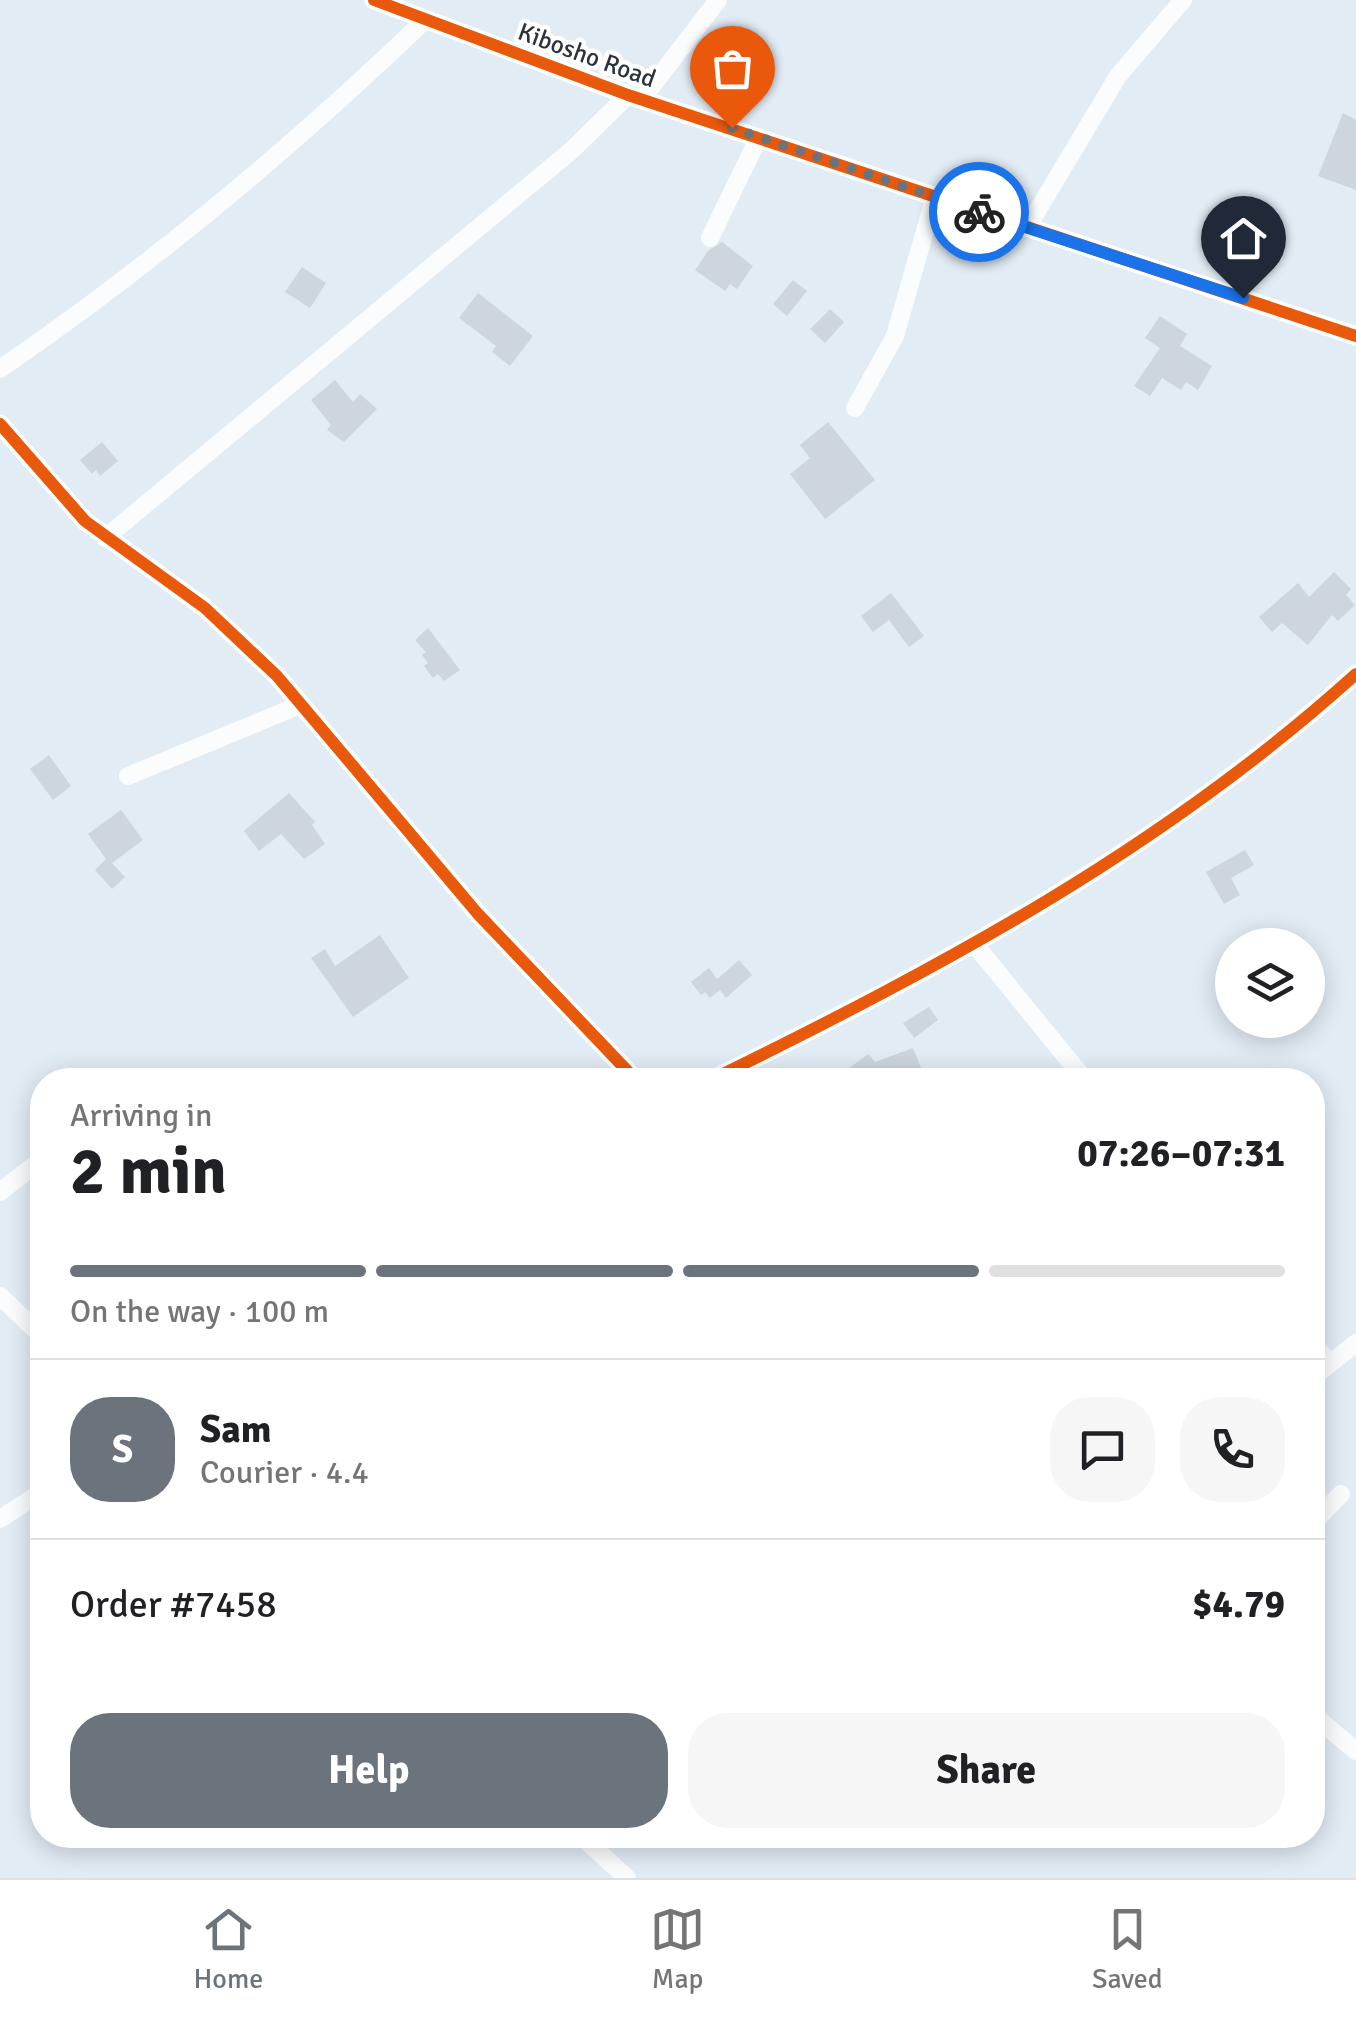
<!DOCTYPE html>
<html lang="en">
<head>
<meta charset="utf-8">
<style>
	:root { --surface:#fff; --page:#f6f6f6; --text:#202124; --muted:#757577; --line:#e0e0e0; --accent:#6b747d }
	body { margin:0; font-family:Signika,sans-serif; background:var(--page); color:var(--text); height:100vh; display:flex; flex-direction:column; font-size:38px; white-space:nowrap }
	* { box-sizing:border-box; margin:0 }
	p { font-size:32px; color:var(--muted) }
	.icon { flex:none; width:55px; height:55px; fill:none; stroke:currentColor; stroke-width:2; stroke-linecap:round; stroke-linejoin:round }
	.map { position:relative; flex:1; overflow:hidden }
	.details { position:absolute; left:30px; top:1068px; width:1295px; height:780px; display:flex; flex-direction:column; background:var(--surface); border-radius:40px; box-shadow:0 5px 25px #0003 }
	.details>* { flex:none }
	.fabs { position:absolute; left:1215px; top:928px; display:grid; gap:20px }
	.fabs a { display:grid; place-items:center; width:110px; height:110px; border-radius:50%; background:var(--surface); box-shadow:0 5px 25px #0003; font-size:50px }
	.pin { position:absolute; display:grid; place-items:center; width:85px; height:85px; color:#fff; margin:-102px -42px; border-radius:50% 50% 50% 0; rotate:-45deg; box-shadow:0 0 10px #0007 }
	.pin .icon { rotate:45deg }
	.courier { position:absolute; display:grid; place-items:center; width:100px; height:100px; margin:-50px; border:8px solid #1a73e8; border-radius:50%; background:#fff; color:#222; box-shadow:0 2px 12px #0007 }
	.head em { font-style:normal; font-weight:700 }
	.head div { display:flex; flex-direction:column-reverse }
	.head { display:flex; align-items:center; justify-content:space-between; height:170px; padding:0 40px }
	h1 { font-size:65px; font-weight:700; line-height:75px }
	.bar { display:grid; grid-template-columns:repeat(4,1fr); gap:15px 10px; align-content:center; height:120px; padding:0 40px }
	.bar i { height:12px; border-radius:8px; background:var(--line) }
	.bar .current { background:var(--accent) }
	.bar p { grid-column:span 4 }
	.line { display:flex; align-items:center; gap:25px; padding:0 40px; border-top:2px solid var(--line) }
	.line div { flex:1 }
	.round { display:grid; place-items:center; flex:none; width:105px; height:105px; border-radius:40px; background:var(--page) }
	.primary-button { display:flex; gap:20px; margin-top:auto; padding:20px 40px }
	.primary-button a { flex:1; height:115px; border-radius:40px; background:var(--accent); color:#fff; font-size:40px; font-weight:700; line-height:115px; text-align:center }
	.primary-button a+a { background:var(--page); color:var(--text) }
	.tab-bar { display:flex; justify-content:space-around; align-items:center; height:140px; border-top:2px solid var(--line); background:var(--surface); font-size:28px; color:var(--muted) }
	.tab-bar a { display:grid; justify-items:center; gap:5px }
	.tab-bar .current { color:var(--accent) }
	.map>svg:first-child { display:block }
	.building { fill:#cdd5dd }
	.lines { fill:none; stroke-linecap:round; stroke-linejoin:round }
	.minor { stroke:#fbfcfe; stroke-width:18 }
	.cycleway-casing { stroke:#fff; stroke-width:19 }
	.cycleway { stroke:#e8590c; stroke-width:12 }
	.done { stroke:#6b747d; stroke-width:10; stroke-dasharray:0 18 }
	.route { stroke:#1a73e8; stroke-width:12 }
	.labels { text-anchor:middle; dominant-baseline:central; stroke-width:9; stroke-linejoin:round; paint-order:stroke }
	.street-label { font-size:25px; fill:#2b343c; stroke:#fff }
</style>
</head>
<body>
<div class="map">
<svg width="1356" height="1878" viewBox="0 0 1356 1878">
	<rect width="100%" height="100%" fill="#e2ecf5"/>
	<!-- building -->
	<path class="building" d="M1343,113L1356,120V190L1318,176Z
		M722,242L753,266L737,289L730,284L725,291L695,270L708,251Z
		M302,267L326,283L310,308L285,292Z
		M793,280L807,291L787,316L773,304Z
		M478,293L533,336L510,366L492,352L496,346L459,318Z
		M830,309L844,322L825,343L810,329Z
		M1160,316L1187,334L1180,346L1212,366L1198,390L1186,382L1181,390L1162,378L1150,396L1134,386L1160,348L1145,338Z
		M335,380L353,402L360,394L377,409L344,442L327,430L331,425L311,400Z
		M828,422L875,480L825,519L790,474L810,458L800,445Z
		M102,442L118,461L100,476L96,470L92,474L80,460Z
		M1334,572L1351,589L1346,595L1355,605L1338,621L1332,615L1308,645L1282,623L1272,632L1259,617L1298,583L1309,597Z
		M891,593L924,636L909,647L889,620L873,632L861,616Z
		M428,628L460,670L444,681L438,674L433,678L424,666L428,663L422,655L426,652L415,640Z
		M49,755L71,786L53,800L30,769Z
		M289,793L315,822L312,825L325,844L304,859L281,834L259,851L244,831Z
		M121,810L143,840L112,863L125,877L112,889L95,870L106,859L88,834Z
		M1245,850L1254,865L1231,878L1240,895L1224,904L1206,872Z
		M380,935L409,978L353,1017L311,958L325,949L335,966Z
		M739,960L752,975L726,998L720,990L710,998L705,992L701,995L691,982L709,968L717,979Z
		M929,1007L938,1020L914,1038L903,1023Z
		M913,1048L924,1075L912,1080H857L848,1069L868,1054L875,1062Z"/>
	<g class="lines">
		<!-- minor -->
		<path class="minor" d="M374,0L628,95L1356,336
			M642,99L718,0
			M1027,228L1118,76L1183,0
			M710,238L759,137
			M0,369C150,266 294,146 425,20
			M855,408L895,336L935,196
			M0,424L85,521L205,608L277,676L478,914L636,1080
			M105,538L572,150L628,95
			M128,776L300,705
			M976,946L1085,1080
			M711,1080C945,965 1161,850 1356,674
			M0,1192L42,1159
			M0,1296L42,1336
			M1312,1345L1331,1363
			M1312,1378L1356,1343
			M0,1519L42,1492
			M1312,1524L1341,1494
			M1312,1714L1356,1751
			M580,1835L627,1878"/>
		<defs>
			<path id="cycleway" d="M374,0L628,95L1356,336
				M0,424L85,521L205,608L277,676L478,914L636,1080
				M711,1080C945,965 1161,850 1356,674"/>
		</defs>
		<!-- cycleway casing -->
		<use href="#cycleway" class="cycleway-casing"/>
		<!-- cycleway -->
		<use href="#cycleway" class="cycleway"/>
	</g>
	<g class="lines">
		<!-- done -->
		<path class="done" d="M732,128L979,212"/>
		<!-- route -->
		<path class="route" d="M979,212L1243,298"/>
	</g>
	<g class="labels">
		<!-- street labels -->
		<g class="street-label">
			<text transform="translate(587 55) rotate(20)">Kibosho Road</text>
		</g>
	</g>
</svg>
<div class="fabs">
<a><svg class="icon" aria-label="layers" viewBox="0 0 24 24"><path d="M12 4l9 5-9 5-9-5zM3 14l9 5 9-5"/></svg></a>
</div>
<div class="pin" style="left:732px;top:128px;background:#ea580c"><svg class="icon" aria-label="bag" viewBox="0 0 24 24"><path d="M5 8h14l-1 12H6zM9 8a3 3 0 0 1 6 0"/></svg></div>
<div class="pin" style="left:1243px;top:298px;background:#1f2937"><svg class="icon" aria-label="home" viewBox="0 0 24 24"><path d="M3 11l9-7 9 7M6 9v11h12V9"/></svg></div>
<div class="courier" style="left:979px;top:212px"><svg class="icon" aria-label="bike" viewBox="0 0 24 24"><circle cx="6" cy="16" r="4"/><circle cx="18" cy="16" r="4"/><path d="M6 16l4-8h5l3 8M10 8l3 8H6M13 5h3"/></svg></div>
<section class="details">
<div class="head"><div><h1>2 min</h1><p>Arriving in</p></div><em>07:26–07:31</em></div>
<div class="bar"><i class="current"></i><i class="current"></i><i class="current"></i><i></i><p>On the way · 100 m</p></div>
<div class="line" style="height:180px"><b class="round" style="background:var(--accent);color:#fff">S</b><div><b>Sam</b><p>Courier · 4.4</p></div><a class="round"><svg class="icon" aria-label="chat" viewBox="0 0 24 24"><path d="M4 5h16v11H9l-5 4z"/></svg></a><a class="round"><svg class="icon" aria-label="phone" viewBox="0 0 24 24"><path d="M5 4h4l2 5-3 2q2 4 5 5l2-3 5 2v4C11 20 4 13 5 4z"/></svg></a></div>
<div class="line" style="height:130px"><div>Order #7458</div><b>$4.79</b></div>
<div class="primary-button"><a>Help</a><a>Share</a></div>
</section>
</div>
<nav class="tab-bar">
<a class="current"><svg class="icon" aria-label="home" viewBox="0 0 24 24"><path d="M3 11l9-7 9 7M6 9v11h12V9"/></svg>Home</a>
<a><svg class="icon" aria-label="map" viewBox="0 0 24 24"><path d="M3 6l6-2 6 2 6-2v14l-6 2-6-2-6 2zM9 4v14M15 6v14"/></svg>Map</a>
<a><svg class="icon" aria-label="saved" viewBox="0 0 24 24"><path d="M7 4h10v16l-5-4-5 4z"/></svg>Saved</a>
</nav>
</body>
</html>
